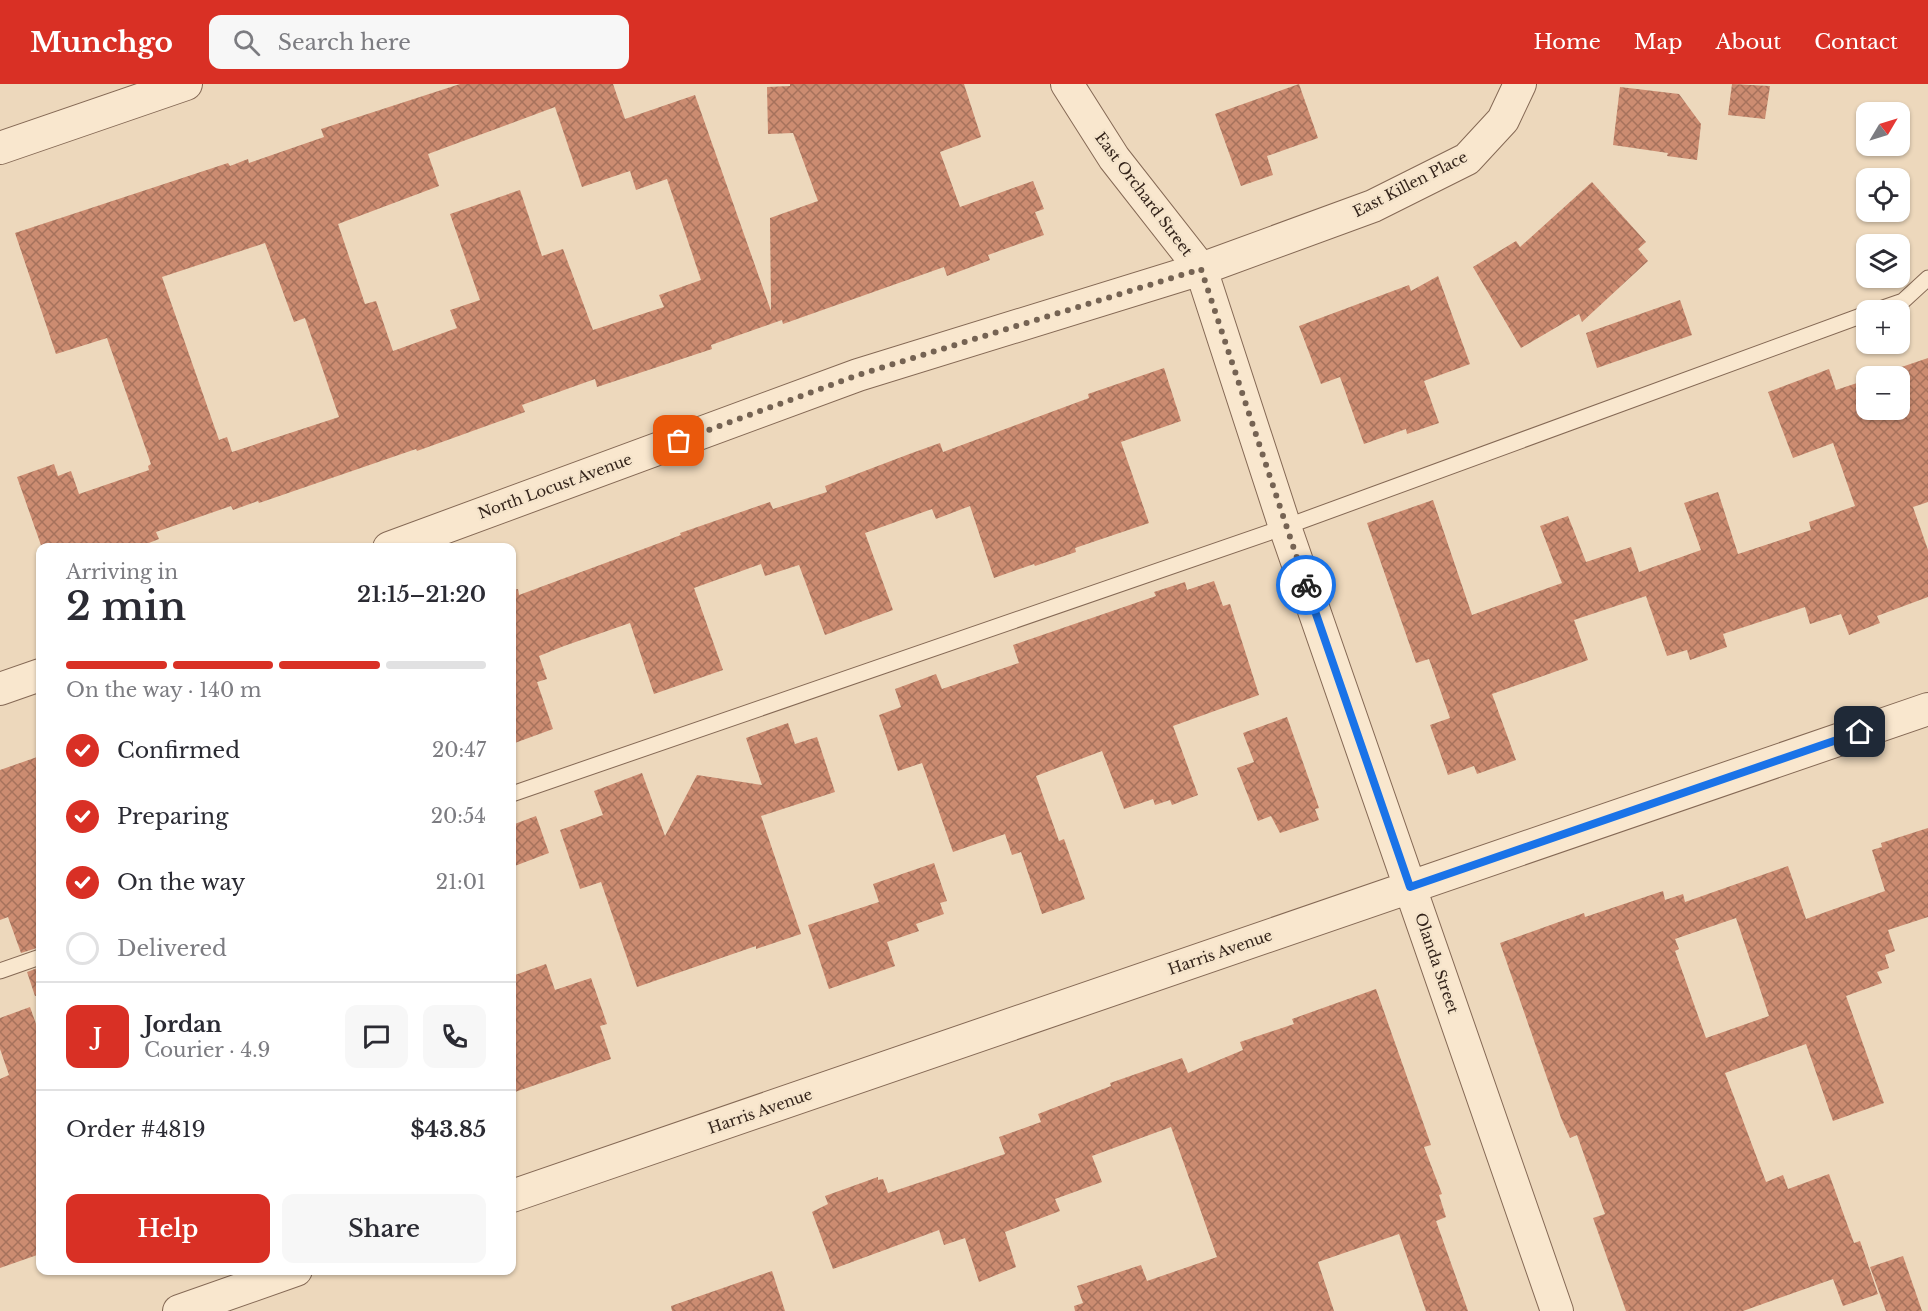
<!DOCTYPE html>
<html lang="en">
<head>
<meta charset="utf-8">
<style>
	:root { --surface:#fff; --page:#f7f7f7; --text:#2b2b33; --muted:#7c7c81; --line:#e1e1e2; --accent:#d93025 }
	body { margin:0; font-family:"Libre Baskerville",serif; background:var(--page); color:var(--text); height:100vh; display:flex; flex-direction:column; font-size:22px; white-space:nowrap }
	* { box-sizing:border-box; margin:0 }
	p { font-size:20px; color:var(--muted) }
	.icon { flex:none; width:33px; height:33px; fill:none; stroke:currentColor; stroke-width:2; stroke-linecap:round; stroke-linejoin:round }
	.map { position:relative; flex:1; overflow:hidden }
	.sheet { position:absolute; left:36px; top:459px; width:480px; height:732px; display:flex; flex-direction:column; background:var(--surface); border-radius:12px; box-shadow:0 2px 4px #0004 }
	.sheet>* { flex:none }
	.needle { width:39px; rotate:52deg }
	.tools { position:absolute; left:1856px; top:18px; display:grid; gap:12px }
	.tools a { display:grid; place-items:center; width:54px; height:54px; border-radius:12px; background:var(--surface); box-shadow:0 2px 4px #0004; font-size:30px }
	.pin { position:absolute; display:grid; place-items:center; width:51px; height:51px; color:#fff; margin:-26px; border-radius:12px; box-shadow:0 3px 9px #0006 }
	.courier { position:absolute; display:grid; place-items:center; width:60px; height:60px; margin:-30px; border:4px solid #1a73e8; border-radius:50%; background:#fff; color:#222; box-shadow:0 2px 8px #0007 }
	.summary em { font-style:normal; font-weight:600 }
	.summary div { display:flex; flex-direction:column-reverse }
	.summary { display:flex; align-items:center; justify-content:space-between; height:102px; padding:0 30px }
	h1 { font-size:39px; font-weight:600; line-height:45px }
	.bar { display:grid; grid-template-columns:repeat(4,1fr); gap:9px 6px; align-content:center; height:72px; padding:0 30px }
	.bar i { height:8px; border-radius:4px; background:var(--line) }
	.bar .current { background:var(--accent) }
	.bar p { grid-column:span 4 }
	.line { display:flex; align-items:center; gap:15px; padding:0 30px; border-top:2px solid var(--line) }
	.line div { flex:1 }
	.round { display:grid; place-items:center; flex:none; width:63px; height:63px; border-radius:12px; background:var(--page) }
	ol { padding:0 30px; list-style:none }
	li { display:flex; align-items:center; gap:18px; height:66px }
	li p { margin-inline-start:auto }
	li .icon { padding:6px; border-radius:50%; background:var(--accent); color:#fff; stroke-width:4 }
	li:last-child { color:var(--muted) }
	li i { width:33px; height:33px; border:3px solid var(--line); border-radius:50% }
	.cta { display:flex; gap:12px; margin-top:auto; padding:12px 30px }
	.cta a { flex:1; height:69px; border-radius:12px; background:var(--accent); color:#fff; font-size:24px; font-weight:600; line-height:69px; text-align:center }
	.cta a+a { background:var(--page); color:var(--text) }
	header { display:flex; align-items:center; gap:36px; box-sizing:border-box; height:84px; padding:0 30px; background:var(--accent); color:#fff }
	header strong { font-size:28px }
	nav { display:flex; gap:33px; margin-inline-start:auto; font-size:21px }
	.search { width:420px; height:54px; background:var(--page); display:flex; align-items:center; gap:15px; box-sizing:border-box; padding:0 21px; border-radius:12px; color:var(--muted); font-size:22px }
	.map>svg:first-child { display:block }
	.building { fill:url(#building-cross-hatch); fill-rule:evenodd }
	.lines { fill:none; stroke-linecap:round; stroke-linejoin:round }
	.service-casing { stroke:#856955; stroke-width:17 }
	.minor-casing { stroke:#856955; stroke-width:34 }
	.service { stroke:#f9e7ce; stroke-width:15 }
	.minor { stroke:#f9e7ce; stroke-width:32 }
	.done { stroke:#756353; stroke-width:6; stroke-dasharray:0 10.8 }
	.route { stroke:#1a73e8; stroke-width:8 }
	.labels { text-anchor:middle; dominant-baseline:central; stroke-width:5; stroke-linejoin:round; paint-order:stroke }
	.street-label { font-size:15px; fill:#34241b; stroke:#f5e4cb }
</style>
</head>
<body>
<header>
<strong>Munchgo</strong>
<div class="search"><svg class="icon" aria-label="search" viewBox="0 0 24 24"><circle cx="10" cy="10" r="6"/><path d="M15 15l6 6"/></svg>Search here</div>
<nav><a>Home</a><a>Map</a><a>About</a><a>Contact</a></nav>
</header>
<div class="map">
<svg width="1928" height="1227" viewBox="0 0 1928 1227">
	<defs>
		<pattern id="building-cross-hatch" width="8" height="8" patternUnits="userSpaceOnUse" patternTransform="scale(1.5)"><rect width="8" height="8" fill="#cc8c71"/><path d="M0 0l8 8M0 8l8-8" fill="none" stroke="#a6725c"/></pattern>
	</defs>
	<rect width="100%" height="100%" fill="#edd8bc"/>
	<!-- building -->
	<path class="building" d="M460,0H613L625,35L695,11L771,227L770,134L818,117L793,49L768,50L767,3L790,2V0H964L981,53L940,68L960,123L1033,97L1044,125L1035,128L1044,151L988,171L990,176L947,192L944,183L783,240L782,236L711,261L712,265L597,303L595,295L522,321L525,328L417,367L416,365L259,419L258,417L233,426L231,422L156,448L159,455L136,464H42L17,393L54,380L58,392L71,387L79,410L149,386L148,382L151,380L107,254L56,270L15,149L228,79L230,82L248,75L249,79L324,53L321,45ZM555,23L582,103L630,87L636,106L667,95L701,196L659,211L664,223L593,246L563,165L542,172L520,106L450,130L480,216L450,226L457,244L393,267L376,217L365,220L338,140L439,102L428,70ZM265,159L294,238L305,234L339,333L232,368L227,353L219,356L162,193Z
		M1299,0L1318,54L1267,72L1273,91L1241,102L1215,30Z
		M1732,0L1770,2L1765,35L1728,31Z
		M1620,3L1679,10L1701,40L1697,76L1667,72L1668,69L1613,61Z
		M1592,98L1646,158L1638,165L1648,177L1582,238L1579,230L1521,264L1473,183L1516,157L1520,163Z
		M1438,192L1470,280L1424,297L1439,339L1407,350L1406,345L1364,360L1340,293L1321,300L1299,242L1409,201L1411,207Z
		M1680,216L1692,251L1597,284L1586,249Z
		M1928,274V418L1913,423L1928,466V513L1877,532L1880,539L1849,551L1841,530L1810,540L1805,523L1723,550L1727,563L1690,576L1687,566L1667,572L1646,512L1574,536L1588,576L1492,610L1516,676L1477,690L1474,682L1448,691L1430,641L1450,634L1429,575L1416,579L1367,439L1433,416L1472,531L1562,499L1540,442L1568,432L1586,478L1631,463L1639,488L1701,466L1684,419L1718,408L1738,470L1811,446L1809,438L1855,422L1833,359L1793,374L1768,308L1829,285L1836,306L1866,296V326H1899V292H1875Z
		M1164,284L1181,337L1121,358L1149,439L1075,464L1076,468L1035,482L1034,480L994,494L970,422L936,435L932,425L865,449L893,526L825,551L799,481L765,492L761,480L694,504L723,586L654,610L630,539L564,562L539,572L547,595L537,598L553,645L512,660V506L518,505L519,511L681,451L680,449L770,418L773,425L827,408L825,402L912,369L940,359L943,368L1089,314L1088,310Z
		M1214,497L1223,522L1230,520L1259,611L1173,642L1198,711L1172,721L1170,716L1155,721L1153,715L1124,725L1102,667L1036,692L1059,757L1064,755L1085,815L1042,830L1021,768L1012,771L1005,750L953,768L922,679L898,687L879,631L901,623L895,605L936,590L942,605L1019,579L1013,561L1156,512L1154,508L1185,498L1187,506Z
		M1287,633L1319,724L1315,725L1319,736L1280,749L1271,732L1258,737L1237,684L1254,678L1243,649Z
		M788,639L795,660L817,653L835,708L761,732L801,850L756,865V862L637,903L601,798L580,805L560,746L603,731L594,707L642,689L665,752L697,691L762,701L746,654Z
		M40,672V863L21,869L8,833L0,836V686Z
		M536,732L549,769L512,783V741Z
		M1928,744V833L1888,846L1895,867L1885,871L1889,884L1877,888L1882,899L1846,912L1884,1019L1833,1037L1806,960L1725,989L1766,1098L1783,1091L1788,1105L1829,1090L1854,1159L1860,1157L1878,1210L1843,1222L1833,1195L1743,1227H1626L1593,1134L1605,1130L1577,1051L1570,1054L1561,1034L1500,859L1584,829L1585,833L1663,807L1665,816L1683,810L1685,818L1788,782L1806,835L1885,807L1872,766L1882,763L1881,759ZM1736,834L1769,932L1706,954L1675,867L1679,865L1675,855Z
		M934,779L947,817L940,819L944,830L916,840L919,847L887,858L895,882L829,905L808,841L879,818L873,800Z
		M546,880L555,906L591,894L607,940L600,942L611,975L512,1009V892Z
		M40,883V911L35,912L27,888Z
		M1376,905L1431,1061L1424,1063L1442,1110L1439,1111L1446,1133L1436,1137L1468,1227H1426L1399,1150L1318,1178L1334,1227H1075L1074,1222L1083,1219L1077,1202L1141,1181L1147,1197L1217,1173L1171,1043L1092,1072L1102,1098L1055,1115L1060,1127L1005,1148L1016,1183L979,1198L965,1154L944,1161L939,1146L833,1185L812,1128L828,1120L825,1112L878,1093V1096L883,1095L888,1109L1005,1070L999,1053L1041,1038L1038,1030L1111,1002L1110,999L1182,974L1188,989L1243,966L1240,958L1294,940L1292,935Z
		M30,923L40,951V1170L0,1184V995L9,991L0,965V934Z
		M1903,1172L1922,1227H1886L1870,1183Z
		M772,1187L785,1227H672L671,1222Z"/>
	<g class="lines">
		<defs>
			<path id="service" d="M1877,226L1903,217L1928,194
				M512,710L1285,443L1866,230
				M0,887L40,873"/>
			<path id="minor" d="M1067,0L1114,74L1201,185L1285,443L1557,1227
				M0,64L186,0
				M389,464L858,291L1201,185L1373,122L1467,75L1503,36L1520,0
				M0,605L40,591
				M512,1112L1928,625
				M179,1227L296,1186"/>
		</defs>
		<!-- service casing -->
		<use href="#service" class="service-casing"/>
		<!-- minor casing -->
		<use href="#minor" class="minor-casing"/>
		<!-- service -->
		<use href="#service" class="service"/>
		<!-- minor -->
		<use href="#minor" class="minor"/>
	</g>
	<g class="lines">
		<!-- done -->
		<path class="done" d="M679,357L858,291L1201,185L1306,501"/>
		<!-- route -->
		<path class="route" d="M1306,501L1410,803L1860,648"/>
	</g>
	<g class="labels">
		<!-- street labels -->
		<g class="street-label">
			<text transform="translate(1410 100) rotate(-27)">East Killen Place</text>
			<text transform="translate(1144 110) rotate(53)">East Orchard Street</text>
			<text transform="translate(555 402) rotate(-20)">North Locust Avenue</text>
			<text transform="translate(1220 868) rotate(-19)">Harris Avenue</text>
			<text transform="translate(1437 879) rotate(71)">Olanda Street</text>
			<text transform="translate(760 1027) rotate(-19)">Harris Avenue</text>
		</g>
	</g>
</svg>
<div class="tools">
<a><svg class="needle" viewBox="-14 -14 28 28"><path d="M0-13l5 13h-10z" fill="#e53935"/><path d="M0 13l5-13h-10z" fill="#7c7c81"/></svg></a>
<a><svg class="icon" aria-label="locate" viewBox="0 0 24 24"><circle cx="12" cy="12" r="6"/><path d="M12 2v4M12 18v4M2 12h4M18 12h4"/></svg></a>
<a><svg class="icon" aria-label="layers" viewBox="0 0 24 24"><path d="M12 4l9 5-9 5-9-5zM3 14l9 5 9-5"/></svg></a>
<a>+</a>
<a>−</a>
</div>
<div class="pin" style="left:679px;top:357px;background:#ea580c"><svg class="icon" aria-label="bag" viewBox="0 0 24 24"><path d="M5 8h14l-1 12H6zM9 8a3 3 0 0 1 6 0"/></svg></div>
<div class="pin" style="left:1860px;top:648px;background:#1f2937"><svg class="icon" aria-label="home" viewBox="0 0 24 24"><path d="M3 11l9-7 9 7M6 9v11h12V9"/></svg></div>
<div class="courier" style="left:1306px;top:501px"><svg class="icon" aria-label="bike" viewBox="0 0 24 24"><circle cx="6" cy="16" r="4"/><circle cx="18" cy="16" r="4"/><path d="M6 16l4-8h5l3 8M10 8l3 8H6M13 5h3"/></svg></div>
<section class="sheet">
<div class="summary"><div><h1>2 min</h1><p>Arriving in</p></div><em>21:15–21:20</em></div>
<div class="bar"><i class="current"></i><i class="current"></i><i class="current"></i><i></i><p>On the way · 140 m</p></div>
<ol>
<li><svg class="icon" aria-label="check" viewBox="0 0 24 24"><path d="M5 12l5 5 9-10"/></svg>Confirmed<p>20:47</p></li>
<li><svg class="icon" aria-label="check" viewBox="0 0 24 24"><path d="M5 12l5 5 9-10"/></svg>Preparing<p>20:54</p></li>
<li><svg class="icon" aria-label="check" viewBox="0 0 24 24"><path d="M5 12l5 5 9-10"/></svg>On the way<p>21:01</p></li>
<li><i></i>Delivered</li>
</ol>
<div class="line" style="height:108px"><b class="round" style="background:var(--accent);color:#fff">J</b><div><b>Jordan</b><p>Courier · 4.9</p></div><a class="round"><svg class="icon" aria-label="chat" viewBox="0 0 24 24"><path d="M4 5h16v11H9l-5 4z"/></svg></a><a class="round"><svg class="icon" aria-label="phone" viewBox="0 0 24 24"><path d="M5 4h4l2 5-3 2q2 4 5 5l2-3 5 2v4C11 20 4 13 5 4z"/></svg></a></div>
<div class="line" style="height:78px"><div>Order #4819</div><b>$43.85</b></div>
<div class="cta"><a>Help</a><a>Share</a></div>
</section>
</div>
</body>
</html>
